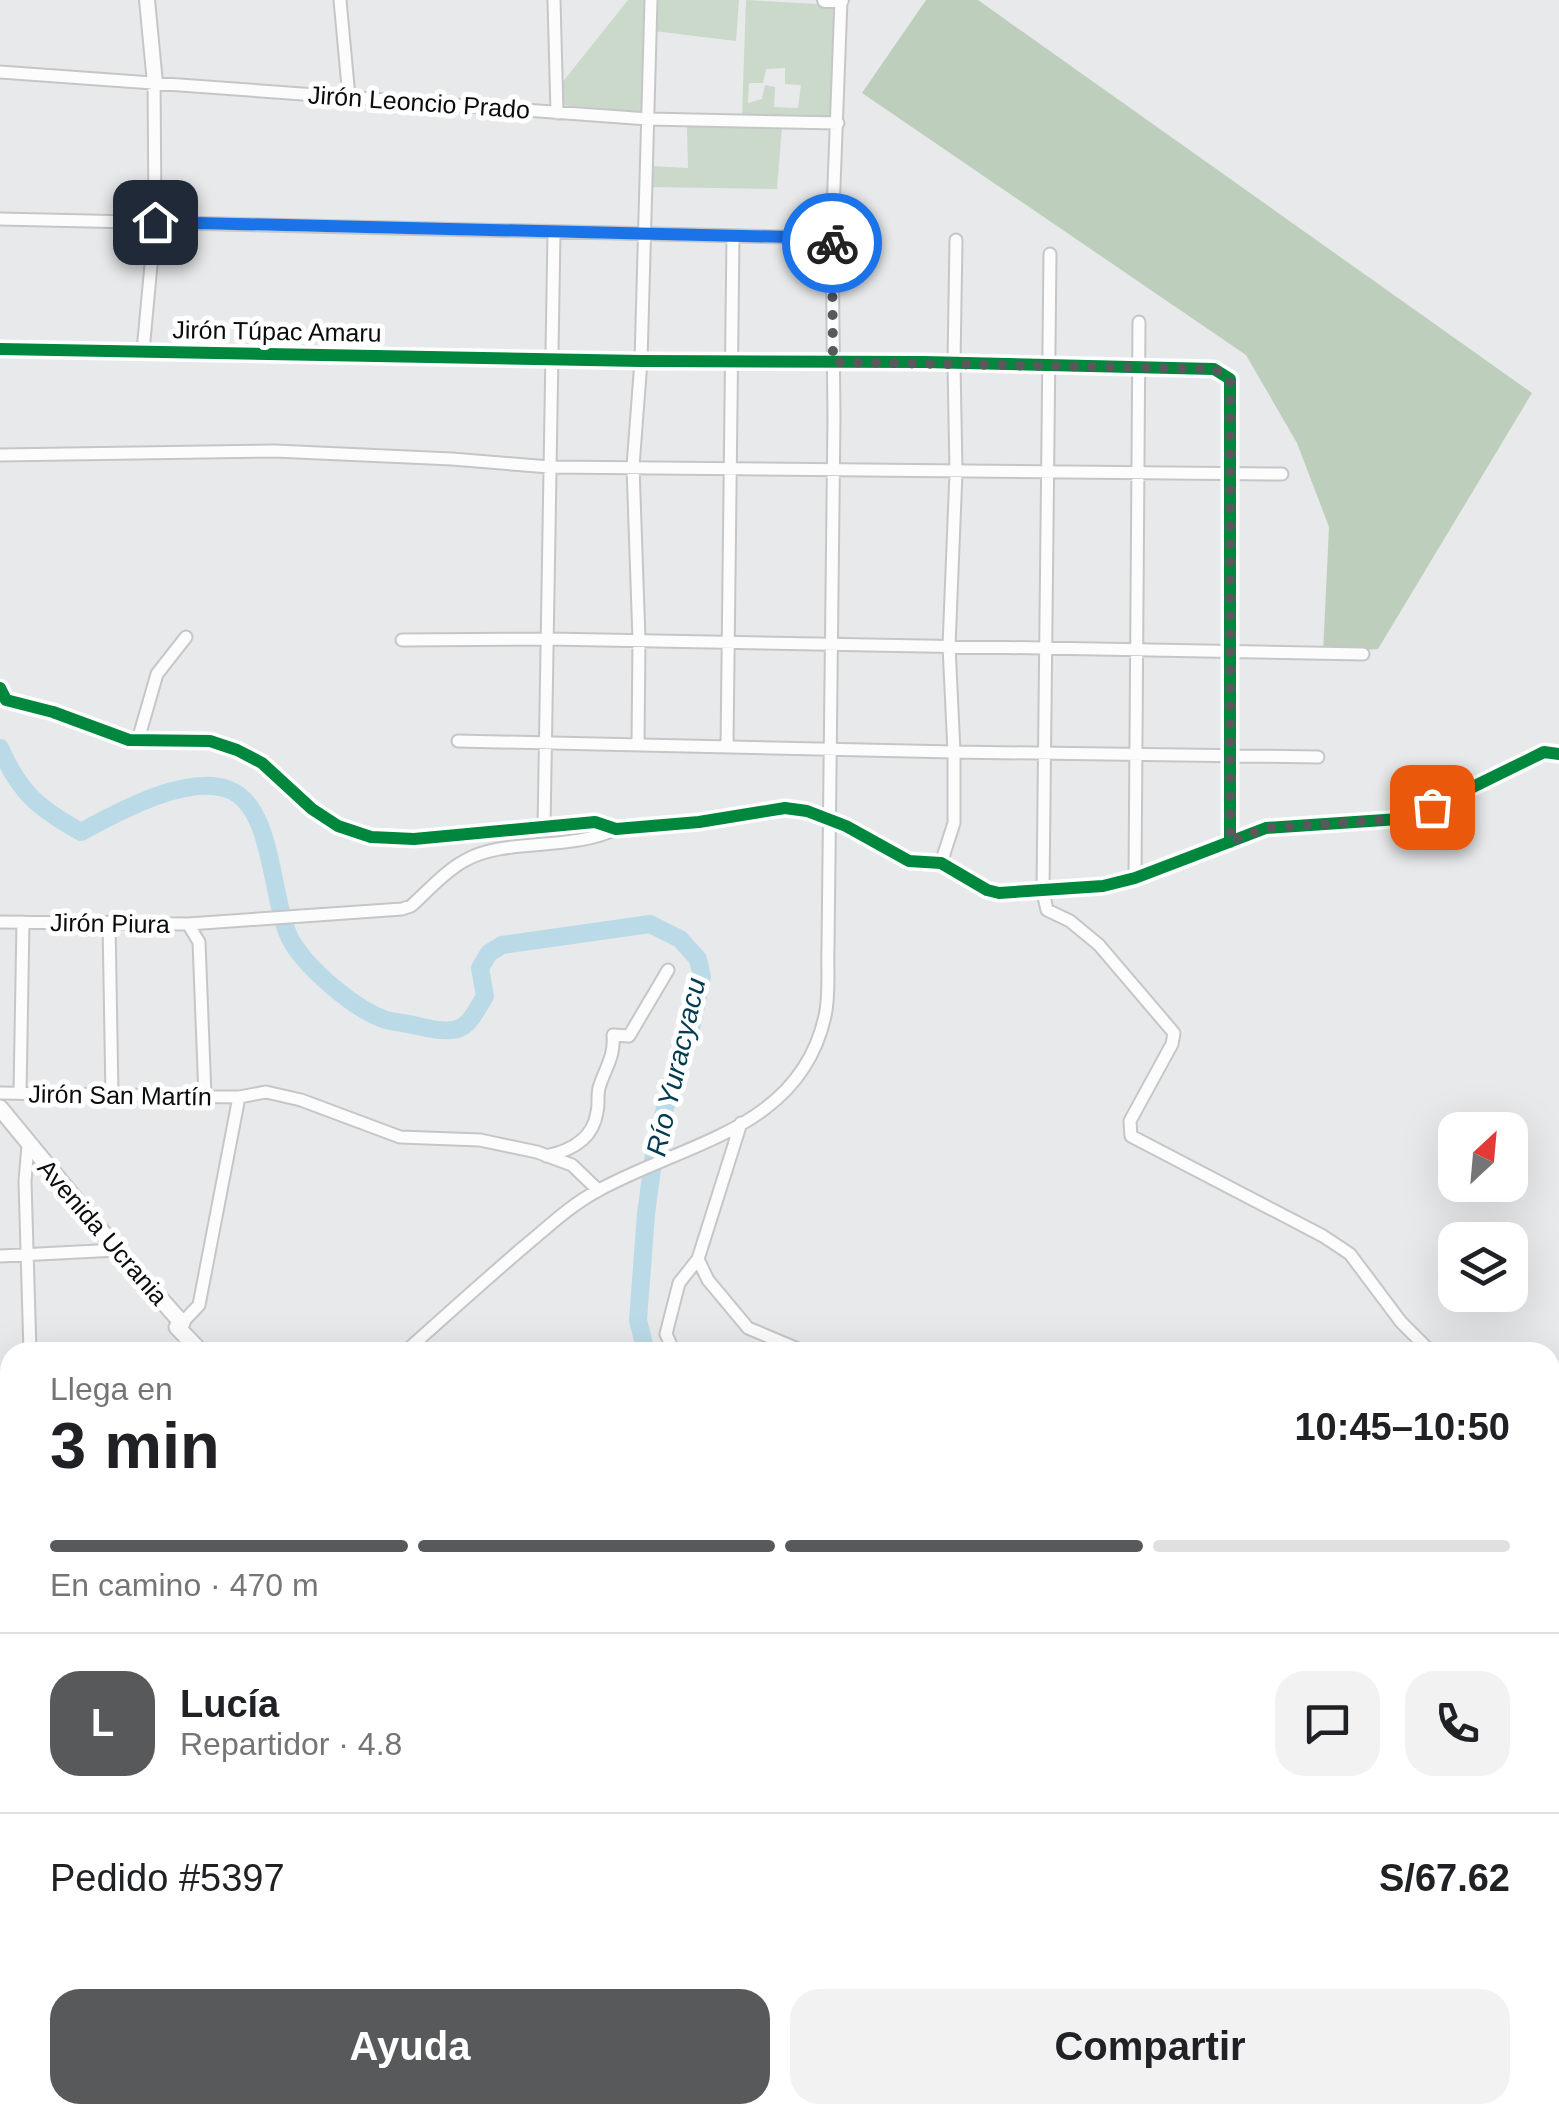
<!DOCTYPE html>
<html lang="es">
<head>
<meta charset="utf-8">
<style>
	:root { --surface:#fff; --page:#f2f2f2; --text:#202124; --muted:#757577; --line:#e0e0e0; --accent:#58595a }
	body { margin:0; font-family:Arial,sans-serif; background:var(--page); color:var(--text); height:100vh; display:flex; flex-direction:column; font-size:38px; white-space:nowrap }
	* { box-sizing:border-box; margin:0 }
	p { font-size:32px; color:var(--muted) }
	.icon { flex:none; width:55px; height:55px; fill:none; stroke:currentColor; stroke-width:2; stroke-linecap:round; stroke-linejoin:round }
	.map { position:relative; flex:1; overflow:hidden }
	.sheet { position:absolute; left:0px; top:1342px; width:1560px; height:782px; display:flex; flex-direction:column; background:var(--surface); border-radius:30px 30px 0 0; box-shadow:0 10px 40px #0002 }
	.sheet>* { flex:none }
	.needle { width:65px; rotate:26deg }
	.buttons { position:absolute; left:1438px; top:1112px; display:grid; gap:20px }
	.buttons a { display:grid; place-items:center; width:90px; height:90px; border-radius:20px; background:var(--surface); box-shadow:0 10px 40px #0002; font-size:50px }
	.pin { position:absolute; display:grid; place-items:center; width:85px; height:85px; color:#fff; margin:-42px; border-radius:20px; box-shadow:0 5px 15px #0006 }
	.courier { position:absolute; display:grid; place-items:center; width:100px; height:100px; margin:-50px; border:8px solid #1a73e8; border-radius:50%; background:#fff; color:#222; box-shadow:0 2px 12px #0007 }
	.summary em { font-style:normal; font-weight:600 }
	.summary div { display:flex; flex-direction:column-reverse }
	.summary { display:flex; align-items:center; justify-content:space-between; height:170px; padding:0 50px }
	h1 { font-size:65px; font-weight:600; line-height:75px }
	.bar { display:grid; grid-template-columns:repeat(4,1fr); gap:15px 10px; align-content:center; height:120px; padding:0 50px }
	.bar i { height:12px; border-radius:8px; background:var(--line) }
	.bar .active { background:var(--accent) }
	.bar p { grid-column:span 4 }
	.line { display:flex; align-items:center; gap:25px; padding:0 50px; border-top:2px solid var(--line) }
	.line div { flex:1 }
	.round { display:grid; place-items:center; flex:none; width:105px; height:105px; border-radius:30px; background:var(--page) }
	.button { display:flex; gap:20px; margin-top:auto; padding:20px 50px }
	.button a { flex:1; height:115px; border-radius:30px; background:var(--accent); color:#fff; font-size:40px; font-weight:600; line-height:115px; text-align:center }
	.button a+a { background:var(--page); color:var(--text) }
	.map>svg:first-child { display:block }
	.green { fill:#cad9ca; fill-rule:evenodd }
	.forest { fill:#becebd }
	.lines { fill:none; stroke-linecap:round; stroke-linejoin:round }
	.river { stroke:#bbdae7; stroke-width:18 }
	.minor-casing { stroke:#c5c6c7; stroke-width:15 }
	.tertiary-casing { stroke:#c5c6c7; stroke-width:18 }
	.secondary-casing { stroke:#c5c6c7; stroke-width:19 }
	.minor { stroke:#fcfcfc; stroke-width:11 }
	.tertiary { stroke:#fcfcfc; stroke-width:14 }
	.secondary { stroke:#fcfcfc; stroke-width:15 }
	.cycleway-casing { stroke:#fff; stroke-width:19 }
	.cycleway { stroke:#00873e; stroke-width:12 }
	.done { stroke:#58595a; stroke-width:10; stroke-dasharray:0 18 }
	.route { stroke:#1a73e8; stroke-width:12 }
	.labels { text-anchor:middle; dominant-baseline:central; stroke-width:10; stroke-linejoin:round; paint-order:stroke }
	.street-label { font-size:25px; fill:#0b0c0c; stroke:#fff }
	.water-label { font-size:28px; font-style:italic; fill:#003c50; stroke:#fff }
</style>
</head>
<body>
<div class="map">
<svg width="1559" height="2124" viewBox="0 0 1559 2124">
	<rect width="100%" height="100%" fill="#e8e9ea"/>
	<!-- green -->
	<path class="green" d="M628,0H647L642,112L560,105L561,84Z
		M654,0H739L736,41L654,31Z
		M746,0L836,5L832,117L742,116ZM785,68V84L801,85L798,108L774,107L775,87L765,85L762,99L748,103L749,83H763L766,69Z
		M687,125L782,126L777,189L649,187L650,166L688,168Z"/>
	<!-- forest -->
	<path class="forest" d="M926,0H978L1532,393L1378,649L1323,653L1329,527L1297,443L1246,355L862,93Z"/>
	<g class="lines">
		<!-- river -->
		<path class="river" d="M0,748C20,793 38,808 81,832C118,812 188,773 230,790C273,808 271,896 288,934C300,964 359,1014 390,1021C403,1023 415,1025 427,1028C464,1036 468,1025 485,996L480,968L489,953L502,945L650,924L680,939L698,959L702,977L689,1038L678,1058L655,1147L646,1214L638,1320L646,1352
			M1300,2115L1303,2124"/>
		<defs>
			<path id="minor" d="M340,0L349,97
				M554,0L557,113
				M0,72L648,119L838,123
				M0,219L832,238
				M956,240L954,363L956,472L949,646L954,752L1318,757
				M1050,254L1043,892L1047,910L1070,921L1099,945L1174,1033L1172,1044L1130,1121L1131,1136L1323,1236L1350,1254L1401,1322L1431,1352
				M0,349L641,361L924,362L1214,369L1230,379V842
				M143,351L155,222L154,75
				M0,455L275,451L452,459L549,467L1282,474
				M402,640L548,639L1363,654
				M0,688L6,700L53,712L129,740L210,741L237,750L262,763L312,809L338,826L371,837L414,839L595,822L616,829L699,822L785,808L807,811L846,826L909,861L941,863L987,890L999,893L1103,886L1135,878L1266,828L1399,819L1432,807L1544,752L1559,754
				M138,740L157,674L186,637
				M458,741L954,752V823L941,863
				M638,742L639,640L633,466L641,361L651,0
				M727,746L733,236
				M544,828L554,233
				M1135,878L1139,322
				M0,922L188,924L402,909L411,906C428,891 444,872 464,861C505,837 568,852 616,829
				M109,922L112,1095
				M188,924L199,942L205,1096
				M0,1093L239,1097L266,1092L301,1100L400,1137L480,1140L537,1152L572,1165L598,1190
				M20,1093L23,922
				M28,1145L25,1181L30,1352
				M546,1156C570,1151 593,1140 597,1112C599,1104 597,1096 599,1088C605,1068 615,1057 613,1035L629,1036L668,970
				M0,1256L117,1250
				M698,1259L708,1280L748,1328L805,1352
				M182,1323L199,1305L239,1097
				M405,1352C445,1316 485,1280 526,1245C549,1226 572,1204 599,1190C687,1142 800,1129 825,1016C830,994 827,969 828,947L834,416L832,238L841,0
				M674,1352L666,1334L679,1283L698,1259L741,1123
				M0,1434L10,1433
				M1550,1556L1556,1582
				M0,1608H10
				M0,1781L10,1782
				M0,1937H10
				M0,2088H10
				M196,2115V2124
				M323,2115L328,2124
				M409,2115L414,2124"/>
			<path id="tertiary" d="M147,0L155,83
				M825,0H841"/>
			<path id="secondary" d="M0,1108L117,1250L182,1323L177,1327L201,1352
				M503,2115L507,2124"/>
		</defs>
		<!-- minor casing -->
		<use href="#minor" class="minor-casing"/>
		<!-- tertiary casing -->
		<use href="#tertiary" class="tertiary-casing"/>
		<!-- secondary casing -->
		<use href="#secondary" class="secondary-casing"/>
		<!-- minor -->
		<use href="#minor" class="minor"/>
		<!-- tertiary -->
		<use href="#tertiary" class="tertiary"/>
		<!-- secondary -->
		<use href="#secondary" class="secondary"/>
		<defs>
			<path id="cycleway" d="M0,349L641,361L924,362L1214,369L1230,379V842
				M0,688L6,700L53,712L129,740L210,741L237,750L262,763L312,809L338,826L371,837L414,839L595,822L616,829L699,822L785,808L807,811L846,826L909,861L941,863L987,890L999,893L1103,886L1135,878L1266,828L1399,819L1432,807L1544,752L1559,754"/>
		</defs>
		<!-- cycleway casing -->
		<use href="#cycleway" class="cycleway-casing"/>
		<!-- cycleway -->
		<use href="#cycleway" class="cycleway"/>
	</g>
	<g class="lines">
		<!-- done -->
		<path class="done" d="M832,243L833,362L1214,369L1230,379V842L1266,828L1399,819L1432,807"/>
		<!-- route -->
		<path class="route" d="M155,222L832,238V243"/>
	</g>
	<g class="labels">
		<!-- street labels -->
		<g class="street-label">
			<text transform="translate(419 102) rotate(4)">Jirón Leoncio Prado</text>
			<text transform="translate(277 331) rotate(1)">Jirón Túpac Amaru</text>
			<text transform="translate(110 923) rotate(1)">Jirón Piura</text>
			<text transform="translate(120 1095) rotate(1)">Jirón San Martín</text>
			<text transform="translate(103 1232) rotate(49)">Avenida Ucrania</text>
		</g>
		<!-- water labels -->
		<g class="water-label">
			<text transform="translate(676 1067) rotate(-77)">Río Yuracyacu</text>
		</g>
	</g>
</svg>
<div class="buttons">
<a><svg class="needle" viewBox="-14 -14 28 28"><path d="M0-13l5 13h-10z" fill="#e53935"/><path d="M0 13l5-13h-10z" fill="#757577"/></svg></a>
<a><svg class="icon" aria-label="layers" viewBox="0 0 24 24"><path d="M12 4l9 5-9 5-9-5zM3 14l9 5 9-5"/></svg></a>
</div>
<div class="pin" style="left:1432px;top:807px;background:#ea580c"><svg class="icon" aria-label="bag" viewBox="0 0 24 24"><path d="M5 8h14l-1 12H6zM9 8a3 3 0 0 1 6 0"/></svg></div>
<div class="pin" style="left:155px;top:222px;background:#1f2937"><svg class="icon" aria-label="home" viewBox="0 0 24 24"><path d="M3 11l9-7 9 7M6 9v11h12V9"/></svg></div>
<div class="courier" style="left:832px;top:243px"><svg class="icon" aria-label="bike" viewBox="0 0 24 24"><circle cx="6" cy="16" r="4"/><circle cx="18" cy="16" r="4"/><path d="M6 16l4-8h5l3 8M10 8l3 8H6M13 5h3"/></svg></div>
<section class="sheet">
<div class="summary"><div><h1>3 min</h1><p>Llega en</p></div><em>10:45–10:50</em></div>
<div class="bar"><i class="active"></i><i class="active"></i><i class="active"></i><i></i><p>En camino · 470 m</p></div>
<div class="line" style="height:180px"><b class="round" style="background:var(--accent);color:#fff">L</b><div><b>Lucía</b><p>Repartidor · 4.8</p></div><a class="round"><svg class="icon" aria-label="chat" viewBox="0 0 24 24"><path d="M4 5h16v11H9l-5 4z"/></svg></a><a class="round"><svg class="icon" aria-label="phone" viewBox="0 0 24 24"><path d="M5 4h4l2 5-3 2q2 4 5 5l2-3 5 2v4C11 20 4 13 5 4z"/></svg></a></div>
<div class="line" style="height:130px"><div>Pedido #5397</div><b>S/67.62</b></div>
<div class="button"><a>Ayuda</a><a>Compartir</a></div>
</section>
</div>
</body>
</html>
